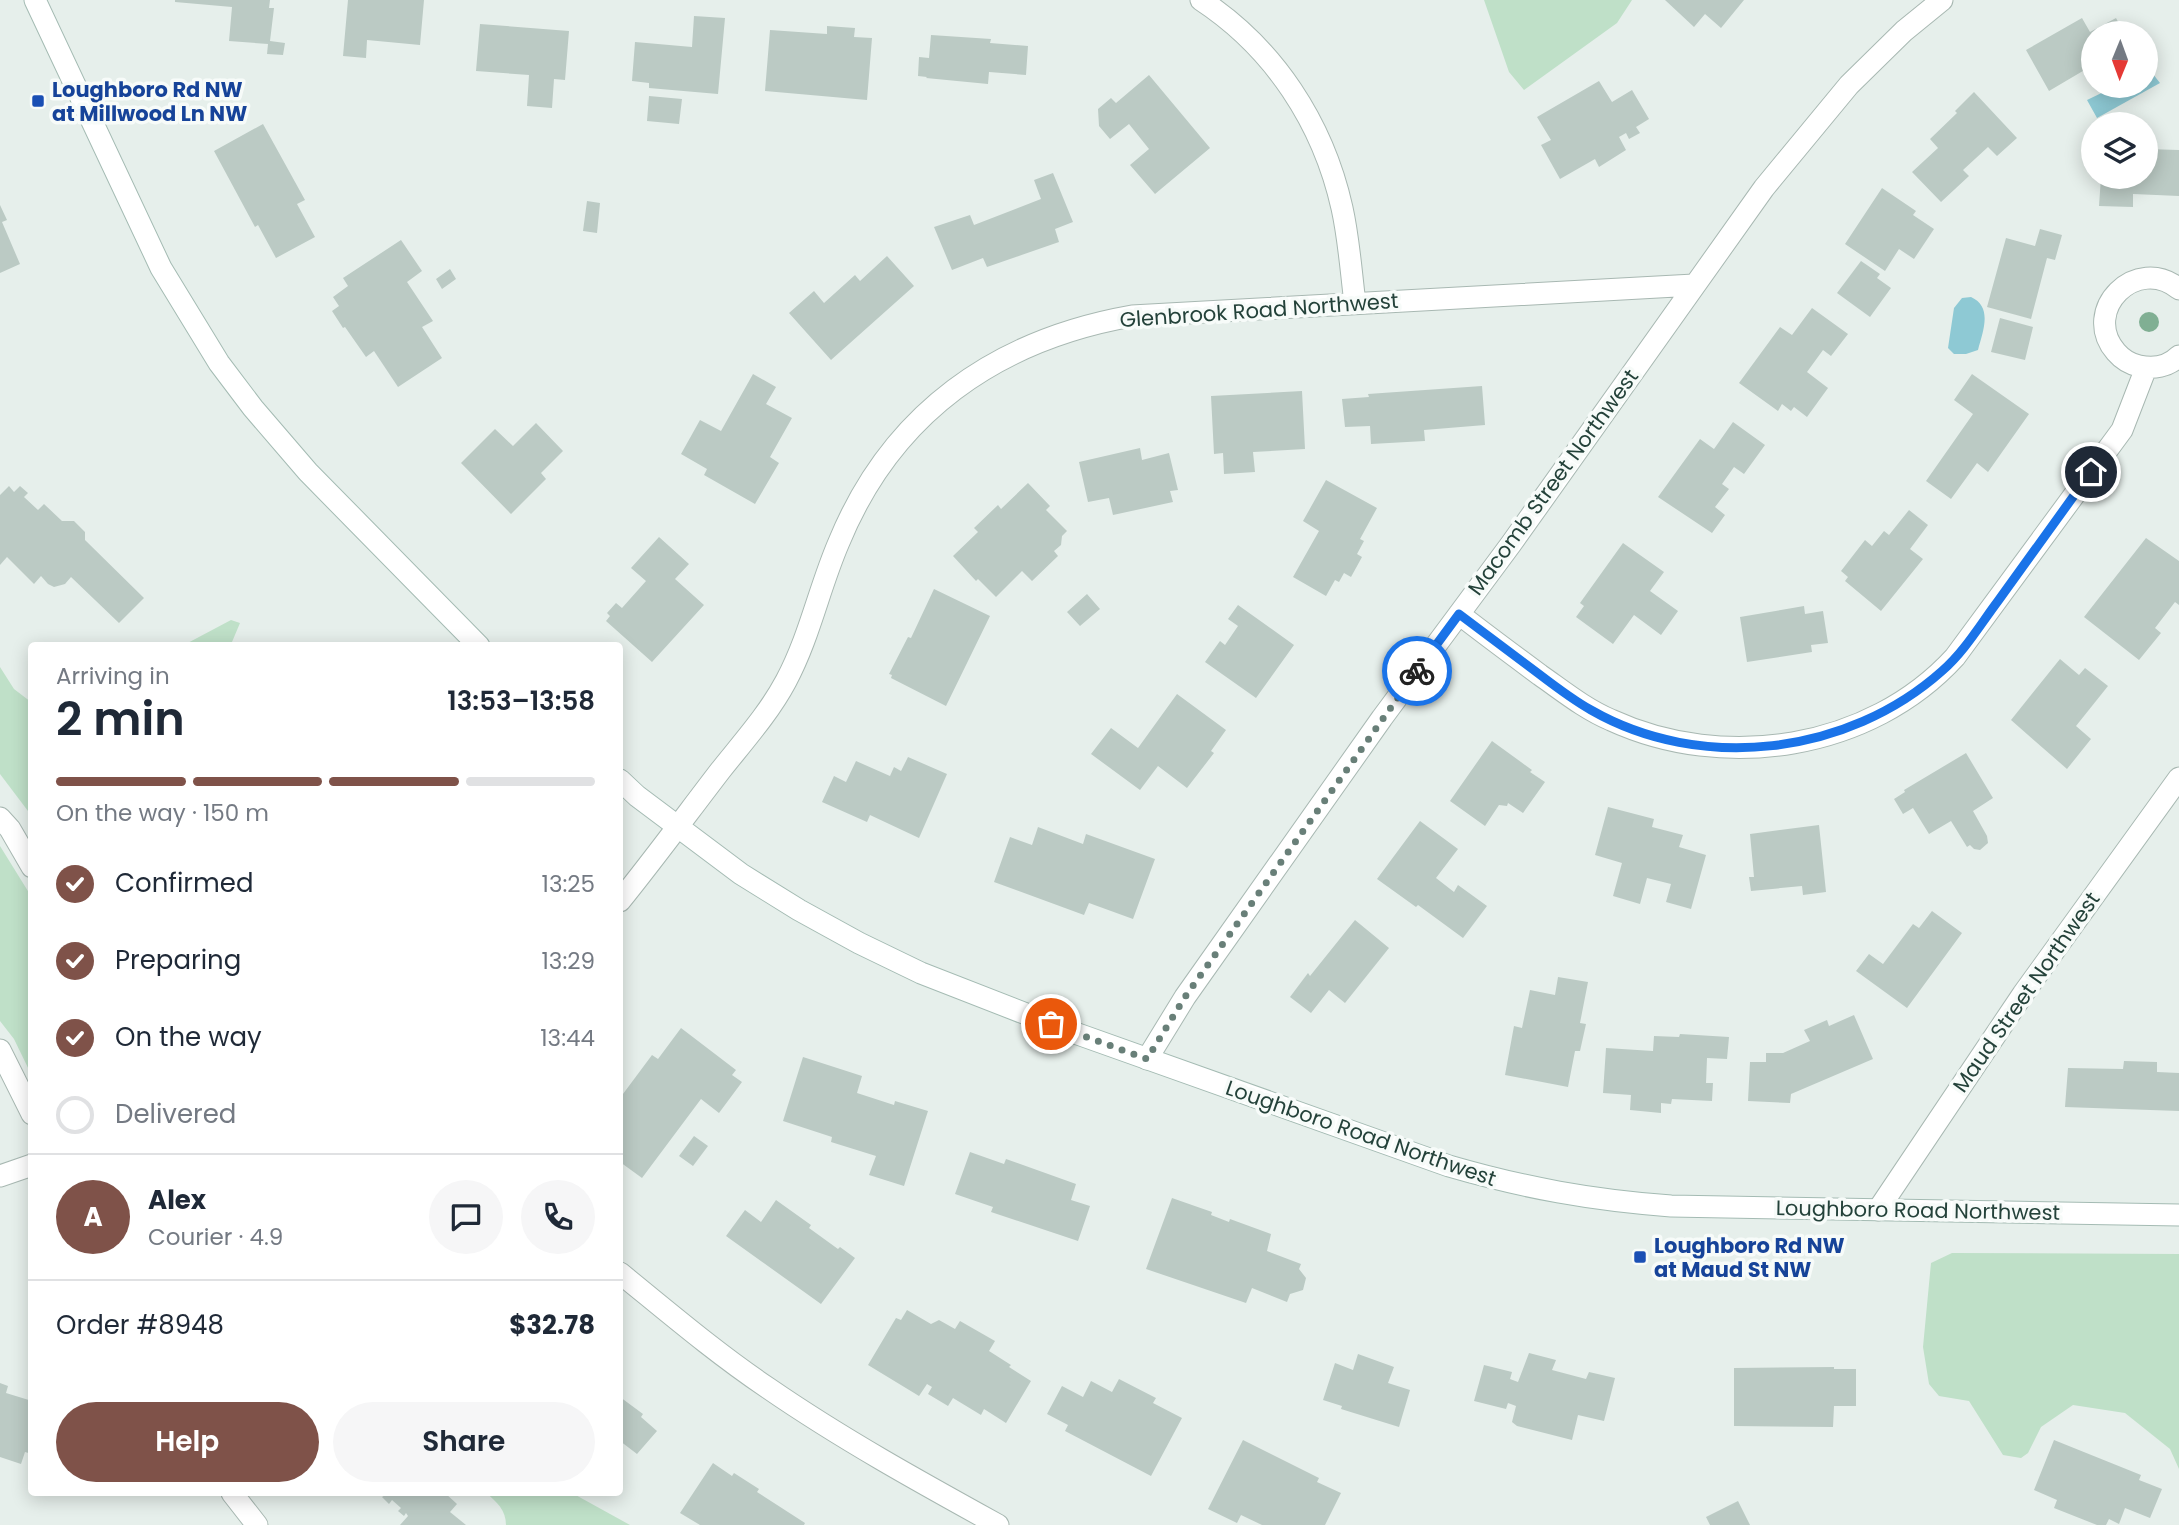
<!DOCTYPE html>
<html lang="en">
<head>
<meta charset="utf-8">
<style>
	:root { --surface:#fff; --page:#f6f6f7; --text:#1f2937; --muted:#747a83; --line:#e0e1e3; --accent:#7f5249 }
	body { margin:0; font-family:Poppins,sans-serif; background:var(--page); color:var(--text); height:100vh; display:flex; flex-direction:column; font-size:26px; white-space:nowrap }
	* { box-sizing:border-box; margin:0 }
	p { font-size:23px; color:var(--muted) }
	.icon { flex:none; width:38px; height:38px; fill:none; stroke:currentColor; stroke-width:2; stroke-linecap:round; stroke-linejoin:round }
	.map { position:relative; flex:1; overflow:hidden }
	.panel { position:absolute; left:28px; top:642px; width:595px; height:854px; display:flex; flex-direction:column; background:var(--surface); border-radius:7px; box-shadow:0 4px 18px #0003 }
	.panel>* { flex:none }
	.needle { width:46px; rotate:181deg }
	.buttons { position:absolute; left:2081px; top:21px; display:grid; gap:14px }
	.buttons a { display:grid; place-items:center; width:77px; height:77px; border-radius:50%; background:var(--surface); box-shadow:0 4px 18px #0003; font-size:35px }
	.pin { position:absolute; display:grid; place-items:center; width:60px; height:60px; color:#fff; margin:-30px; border:4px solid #fff; border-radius:50%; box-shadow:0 2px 7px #0007 }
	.courier { position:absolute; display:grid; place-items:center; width:70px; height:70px; margin:-35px; border:5px solid #1a73e8; border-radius:50%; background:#fff; color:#222; box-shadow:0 2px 9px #0007 }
	.overview em { font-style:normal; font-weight:600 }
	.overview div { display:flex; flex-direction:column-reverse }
	.overview { display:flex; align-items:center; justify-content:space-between; height:119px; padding:0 28px }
	h1 { font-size:46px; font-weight:600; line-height:52px }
	.bar { display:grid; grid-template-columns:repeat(4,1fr); gap:10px 7px; align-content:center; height:84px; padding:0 28px }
	.bar i { height:9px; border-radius:5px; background:var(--line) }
	.bar .current { background:var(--accent) }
	.bar p { grid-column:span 4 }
	.line { display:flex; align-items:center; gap:18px; padding:0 28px; border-top:2px solid var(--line) }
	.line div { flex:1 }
	.round { display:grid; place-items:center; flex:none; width:74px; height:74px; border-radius:37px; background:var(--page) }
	ol { padding:0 28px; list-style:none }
	li { display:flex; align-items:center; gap:21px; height:77px }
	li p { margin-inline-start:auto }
	li .icon { padding:7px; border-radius:50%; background:var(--accent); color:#fff; stroke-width:4 }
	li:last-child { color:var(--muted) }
	li i { width:38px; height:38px; border:4px solid var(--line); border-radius:50% }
	.action { display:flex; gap:14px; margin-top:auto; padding:14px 28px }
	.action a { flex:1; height:80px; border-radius:42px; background:var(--accent); color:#fff; font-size:28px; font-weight:600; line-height:80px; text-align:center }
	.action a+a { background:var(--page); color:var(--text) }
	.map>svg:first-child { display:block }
	.green { fill:#bfe0c8 }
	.water { fill:#8ec9d4 }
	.building { fill:#bbcac4 }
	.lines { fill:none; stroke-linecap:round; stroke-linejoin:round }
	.minor-casing { stroke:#a8b8b2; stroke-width:23 }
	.secondary-casing { stroke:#a4bbb3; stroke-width:23 }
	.minor { stroke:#fff; stroke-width:21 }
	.secondary { stroke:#fff; stroke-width:21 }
	.tree { fill:#80af93 }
	.done { stroke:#687f78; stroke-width:7; stroke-dasharray:0 12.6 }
	.route { stroke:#1a73e8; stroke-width:9 }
	.transit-dot { fill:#1a4fb4; stroke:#f7fbf9; stroke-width:2.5 }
	.labels { text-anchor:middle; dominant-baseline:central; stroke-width:7; stroke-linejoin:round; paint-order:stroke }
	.transit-label { font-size:21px; font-weight:bold; fill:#164399; stroke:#f7fbf9; text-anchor:start }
	.street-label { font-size:21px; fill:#24423a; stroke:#f7fbf9 }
</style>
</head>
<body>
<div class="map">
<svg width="2179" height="1525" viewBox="0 0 2179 1525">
	<rect width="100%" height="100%" fill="#e6efeb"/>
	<!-- green -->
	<path class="green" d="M1484,0H1632L1617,23L1524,90L1509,72Z
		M231,620L240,623L232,642L228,646H182Z
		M0,667L14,689L31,702V815L0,774Z
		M0,846L31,896V1074L14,1039L0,1021Z
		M1952,1253L2179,1254V1469L2170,1449L2125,1413L2073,1405L2041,1427L2028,1453L2021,1458L2003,1455L1969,1401L1939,1396L1929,1384L1923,1347L1931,1263Z
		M486,1493H572L630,1525H506C506,1510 497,1502 486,1493Z"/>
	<!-- water -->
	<path class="water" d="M2149,69L2160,83L2097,118L2087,100L2116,86H2146V71Z
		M1971,297C1993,307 1983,331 1978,350L1966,354H1954L1948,348L1954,308L1962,298Z"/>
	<!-- building -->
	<path class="building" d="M175,0H270L269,8H274L270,41L285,43L283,55L267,54L268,44L229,41L232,7L175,2Z
		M348,0H424L420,45L367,40L366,58L343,56Z
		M1665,0H1744L1721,28L1705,14L1694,27Z
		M694,16L725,18L718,94L649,88V83L632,81L635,42L692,47Z
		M2082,18L2090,32L2116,18L2124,33H2093V65L2049,91L2026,50Z
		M480,24L569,31L565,80L554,79L552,108L527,106L529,75L476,71Z
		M827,26L855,28L854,37L872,38L867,100L765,91L770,30L827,34Z
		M931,35L991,39L990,43L1028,46L1026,75L989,72L988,84L926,78L927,77L918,76L919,57L929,58Z
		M1149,75L1210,148L1155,194L1130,165L1149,149L1129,124L1110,139L1099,126L1098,109L1111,98L1116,103Z
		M1599,81L1612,102L1632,90L1649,119L1636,127L1640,133L1629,139L1626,133L1619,137L1626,150L1599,167L1595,159L1560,179L1541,145L1551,140L1537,117Z
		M1974,92L2017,138L1997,156L1988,147L1963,170L1969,176L1941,202L1912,172L1938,148L1930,139L1957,113L1955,111Z
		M649,96L682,99L679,124L647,121Z
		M263,124L305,200L297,204L315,237L276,258L258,225L255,227L214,151Z
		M2146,149L2179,150V196L2133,194V207L2099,206L2101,177H2146Z
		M1053,173L1073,222L1055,229L1059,242L987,267L983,258L952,270L934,227L970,215L974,225L1041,199L1034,180Z
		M1882,188L1916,211L1913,215L1934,229L1914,259L1899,249L1885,271L1845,244Z
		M587,201L600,203L597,233L583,231Z
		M0,205L7,220L2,222L20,264L0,273Z
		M2040,229L2062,235L2055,260L2047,258L2031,319L1987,307L2006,238L2035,246Z
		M401,240L422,271L407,282L433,321L422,327L442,358L398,387L374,351L366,357L345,327L343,328L332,311L339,306L333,297L348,286L343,278Z
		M887,256L914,286L831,360L789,313L814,291L824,303L855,275L860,281Z
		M1861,261L1880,274L1877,278L1891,288L1870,317L1837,293Z
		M450,269L456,279L442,289L436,279Z
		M1812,308L1848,334L1831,356L1823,350L1807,372L1828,388L1807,417L1794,407L1791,411L1782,404L1778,411L1739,383L1780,327L1792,335Z
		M2000,318L2033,327L2025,360L1991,352Z
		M753,374L776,387L766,404L792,418L770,457L779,463L755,504L704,475L707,469L681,454L700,420L721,431Z
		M1972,374L2029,414L1988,472L1977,463L1951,499L1926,481L1973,414L1954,400Z
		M1482,386L1485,425L1424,430L1425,441L1371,444L1370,426L1345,427L1342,399L1369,397L1368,394Z
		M1302,391L1305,449L1253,452L1255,472L1224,474L1223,453L1214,454L1211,396Z
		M1733,422L1765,445L1744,474L1734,467L1722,484L1729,489L1715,507L1725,515L1712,533L1658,497L1700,439L1714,449Z
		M536,423L563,451L541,473L546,479L511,514L461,463L495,429L513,446Z
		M1140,448L1142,460L1169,453L1178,490L1170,491L1173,502L1113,515L1109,498L1088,502L1079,462Z
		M1326,480L1377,508L1360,539L1364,541L1357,554L1362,557L1351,577L1344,573L1339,582L1335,580L1326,596L1293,577L1319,531L1303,521Z
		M1028,483L1050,506L1046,510L1067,531L1062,536L1061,545L1054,551L1058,556L1032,581L1022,571L996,597L978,579L976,581L953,556L978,532L974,528L998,505L1001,509Z
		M9,486L14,492L20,486L28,493L24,497L38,510L44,504L62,521H74L85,532V540L144,598L119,623L71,577L65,584L54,587L48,584L41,576L34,584L7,557L0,565V495Z
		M1909,510L1928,525L1910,549L1923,559L1881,611L1845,581L1848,577L1841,571L1865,540L1872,546L1884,531L1889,535Z
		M659,537L689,564L675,579L704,605L652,662L606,621L610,616L607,613L616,603L622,608L646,581L631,568Z
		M2146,538L2179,561V605L2175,602L2155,628L2161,633L2139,660L2084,617Z
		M1623,543L1664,572L1650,591L1678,611L1661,635L1634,615L1613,644L1576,617L1584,606L1580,603Z
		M934,589L990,616L946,706L891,678L892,675L889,674L908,637L911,638Z
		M1087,594L1100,609L1080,626L1067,612Z
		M1238,605L1294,645L1256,698L1205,662L1220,641L1225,645L1238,626L1228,619Z
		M1804,606L1805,614L1823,611L1828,643L1811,645L1812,652L1747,662L1740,617Z
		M2060,659L2079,675L2085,668L2108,686L2076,726L2091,739L2067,769L2011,720Z
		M1177,694L1226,730L1211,751L1214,753L1187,788L1158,766L1140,790L1091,754L1111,728L1138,748Z
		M1492,741L1532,770L1530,772L1545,782L1523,813L1508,803L1507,806L1499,805L1485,826L1450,801Z
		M1966,753L1993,798L1973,811L1987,836L1988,843L1980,850L1974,849L1970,845L1967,847L1951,821L1929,834L1913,808L1903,814L1894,799L1905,792L1904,790Z
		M908,757L947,774L919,838L870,815L867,822L822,802L834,776L846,782L856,761L890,776L894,767L901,771Z
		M1608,807L1654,819L1652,827L1683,835L1679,847L1706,855L1691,909L1666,902L1671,884L1647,878L1640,904L1613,896L1622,863L1595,855Z
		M1420,821L1458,849L1436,878L1454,892L1458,885L1487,906L1463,938L1418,905L1416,907L1377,879Z
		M1819,825L1826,892L1803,895L1802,886L1751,891L1749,877H1754L1750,834Z
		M1038,827L1083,844L1086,834L1155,859L1133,919L1089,903L1084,915L994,882L1010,837L1032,845Z
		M1932,911L1962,933L1907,1008L1856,971L1869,954L1883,964L1913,924L1919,928Z
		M1355,920L1389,948L1345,1003L1329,990L1311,1013L1290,997L1308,973L1310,976Z
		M1558,977L1588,982L1580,1023L1586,1024L1580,1051H1575L1568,1087L1505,1075L1514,1026L1522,1028L1530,990L1555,995Z
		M1854,1015L1873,1059L1791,1094L1790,1103L1748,1101L1750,1062H1766V1053H1783L1810,1041L1804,1030L1827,1020L1829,1026Z
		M681,1028L736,1070L732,1075L742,1082L719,1113L701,1099L642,1178L620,1162V1098L652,1055L658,1059Z
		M1680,1034L1729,1037L1727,1059L1707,1058L1706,1083H1713L1712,1101L1672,1099L1671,1104L1661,1103V1113L1630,1110L1631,1095L1603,1093L1606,1048L1653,1051L1654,1036L1679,1037Z
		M803,1057L862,1076L857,1093L894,1105L895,1101L928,1111L904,1186L869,1175L876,1156L831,1142L832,1137L783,1121Z
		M2124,1061L2157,1062V1072L2179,1073V1111L2065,1107L2068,1068L2123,1069Z
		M694,1136L708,1146L693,1166L679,1156Z
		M970,1152L1004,1164L1006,1159L1076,1184L1071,1200L1090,1206L1078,1241L991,1212L993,1207L955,1194Z
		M1172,1198L1212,1212L1211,1215L1229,1222L1230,1219L1271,1234L1267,1251L1301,1264L1299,1269L1306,1278L1303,1290L1290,1294L1287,1302L1252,1288L1246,1303L1146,1269Z
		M776,1200L811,1225L809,1228L838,1249L840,1247L855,1258L821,1304L726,1236L745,1210L761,1222Z
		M907,1310L931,1324L939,1320L955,1329L960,1321L995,1341L989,1351L1011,1365L1009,1367L1031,1381L1006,1423L984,1409L981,1415L953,1398L948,1406L928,1394L932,1387L927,1384L919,1396L868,1365L896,1318L901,1320Z
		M1529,1353L1556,1360L1552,1370L1586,1379L1589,1372L1615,1378L1604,1421L1578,1415L1572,1440L1517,1426L1512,1422L1516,1406L1508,1403L1506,1409L1474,1401L1484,1365L1512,1372L1510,1379L1518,1382Z
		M1358,1354L1394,1367L1388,1383L1410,1390L1399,1427L1341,1409L1342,1406L1323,1400L1335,1363L1353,1370Z
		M1834,1367V1369H1856V1406H1834L1833,1427L1734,1426V1368Z
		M1119,1379L1156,1398L1153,1403L1182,1418L1151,1476L1065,1431L1068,1425L1047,1414L1062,1386L1083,1397L1091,1381L1112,1392Z
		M0,1383L8,1386L6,1393L32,1401V1454L25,1452L21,1464L0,1457Z
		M620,1397L643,1414L641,1417L657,1431L637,1454L620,1441Z
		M1243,1440L1319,1478L1317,1482L1341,1493L1325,1525H1262L1241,1515L1237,1523L1208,1509Z
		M2054,1440L2141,1475L2139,1480L2162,1489L2150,1518L2125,1508L2119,1524L2109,1519L2106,1525H2097L2054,1508L2057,1500L2034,1490Z
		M713,1463L732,1476L734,1473L759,1489L757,1492L805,1523L804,1525H700L680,1513Z
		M383,1493H445L457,1504L450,1512L466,1525H400L408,1516L406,1513L404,1516L398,1511L401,1508L392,1500L389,1504L382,1497L385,1495Z
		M1738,1501L1750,1525H1710L1706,1517Z"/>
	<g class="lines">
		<defs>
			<path id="minor" d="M1201,0C1274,48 1323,123 1342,208C1349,239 1351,272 1355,303
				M2179,289C2137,254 2080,310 2116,352C2122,359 2130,364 2139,366C2153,369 2168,367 2179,356
				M1459,614C1486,635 1513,655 1540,675C1563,691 1585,709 1611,720C1724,772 1870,750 1955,657L2122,430L2146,368
				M0,818L10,829L32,867
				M620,901C654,859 687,814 720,771C743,742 769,713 786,681C810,636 819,588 839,542C892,413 996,340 1132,316L1694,285
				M0,1050L32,1114
				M1147,1059L1185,997L1382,718L1511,544L1764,188L1849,85L1904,31L1942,0
				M0,1176L32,1165
				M1878,1210L2023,994L2179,778
				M620,1273C668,1312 716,1353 768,1388C842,1439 920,1482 998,1525
				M232,1493L257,1525"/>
			<path id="secondary" d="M35,0L161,268L219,363L253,408L308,472L479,646
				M620,780L637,796L741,874L799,910L859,943L921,973L1075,1033L1449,1166C1525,1188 1591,1200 1671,1206L2179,1215"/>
		</defs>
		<!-- minor casing -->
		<use href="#minor" class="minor-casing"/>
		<!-- secondary casing -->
		<use href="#secondary" class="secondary-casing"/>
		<!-- minor -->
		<use href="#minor" class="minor"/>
		<!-- secondary -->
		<use href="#secondary" class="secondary"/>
	</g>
	<!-- trees -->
	<circle class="tree" cx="2149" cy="322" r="10"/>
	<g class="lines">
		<!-- done -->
		<path class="done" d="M1051,1024L1147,1059L1185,997L1417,671"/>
		<!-- route -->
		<path class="route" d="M1417,671L1459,614C1486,634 1512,654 1539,674C1556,687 1573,700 1591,710C1701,773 1848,755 1942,671C1964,652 1980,625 1998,601C2029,558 2060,515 2091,472"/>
	</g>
	<!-- markers -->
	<g class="transit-dot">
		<rect x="31" y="94" width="14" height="14" rx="3.5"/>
		<rect x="1633" y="1250" width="14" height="14" rx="3.5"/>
	</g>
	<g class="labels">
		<!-- transit labels -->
		<g class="transit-label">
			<text x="52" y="89">Loughboro Rd NW<tspan x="52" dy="24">at Millwood Ln NW</tspan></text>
			<text x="1654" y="1245">Loughboro Rd NW<tspan x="1654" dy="24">at Maud St NW</tspan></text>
		</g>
		<!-- street labels -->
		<g class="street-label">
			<text transform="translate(1259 310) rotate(-4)">Glenbrook Road Northwest</text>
			<text transform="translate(1553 482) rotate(-54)">Macomb Street Northwest</text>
			<text transform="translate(2026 992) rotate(-55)">Maud Street Northwest</text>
			<text transform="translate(1361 1133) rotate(19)">Loughboro Road Northwest</text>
			<text transform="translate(1918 1210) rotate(1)">Loughboro Road Northwest</text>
		</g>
	</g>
</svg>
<div class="buttons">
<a><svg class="needle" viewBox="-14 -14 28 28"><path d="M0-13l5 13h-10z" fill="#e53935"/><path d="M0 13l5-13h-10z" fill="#747a83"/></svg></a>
<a><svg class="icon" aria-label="layers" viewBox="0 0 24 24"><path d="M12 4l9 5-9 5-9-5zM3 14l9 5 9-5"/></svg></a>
</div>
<div class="pin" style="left:1051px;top:1024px;background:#ea580c"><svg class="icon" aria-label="bag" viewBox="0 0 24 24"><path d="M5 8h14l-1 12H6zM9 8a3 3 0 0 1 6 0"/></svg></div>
<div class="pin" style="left:2091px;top:472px;background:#1f2937"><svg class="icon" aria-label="home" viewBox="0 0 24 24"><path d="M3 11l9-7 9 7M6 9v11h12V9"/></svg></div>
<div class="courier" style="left:1417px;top:671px"><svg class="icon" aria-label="bike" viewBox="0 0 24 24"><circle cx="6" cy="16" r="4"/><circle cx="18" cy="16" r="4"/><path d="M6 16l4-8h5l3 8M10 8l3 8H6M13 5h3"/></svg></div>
<section class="panel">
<div class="overview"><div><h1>2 min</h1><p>Arriving in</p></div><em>13:53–13:58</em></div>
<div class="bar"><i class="current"></i><i class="current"></i><i class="current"></i><i></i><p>On the way · 150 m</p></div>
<ol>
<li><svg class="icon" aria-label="check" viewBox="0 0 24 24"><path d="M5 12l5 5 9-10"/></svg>Confirmed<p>13:25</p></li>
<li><svg class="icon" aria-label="check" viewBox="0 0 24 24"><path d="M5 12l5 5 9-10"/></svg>Preparing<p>13:29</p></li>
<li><svg class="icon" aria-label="check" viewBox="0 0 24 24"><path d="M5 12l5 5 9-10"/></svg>On the way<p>13:44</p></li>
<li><i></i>Delivered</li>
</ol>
<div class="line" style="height:126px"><b class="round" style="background:var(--accent);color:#fff">A</b><div><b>Alex</b><p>Courier · 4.9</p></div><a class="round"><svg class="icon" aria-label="chat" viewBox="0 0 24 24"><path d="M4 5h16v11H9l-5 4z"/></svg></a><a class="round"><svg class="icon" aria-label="phone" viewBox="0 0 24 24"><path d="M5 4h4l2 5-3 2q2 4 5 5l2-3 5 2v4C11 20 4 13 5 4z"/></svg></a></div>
<div class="line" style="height:91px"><div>Order #8948</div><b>$32.78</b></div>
<div class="action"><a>Help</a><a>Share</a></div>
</section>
</div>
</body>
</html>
